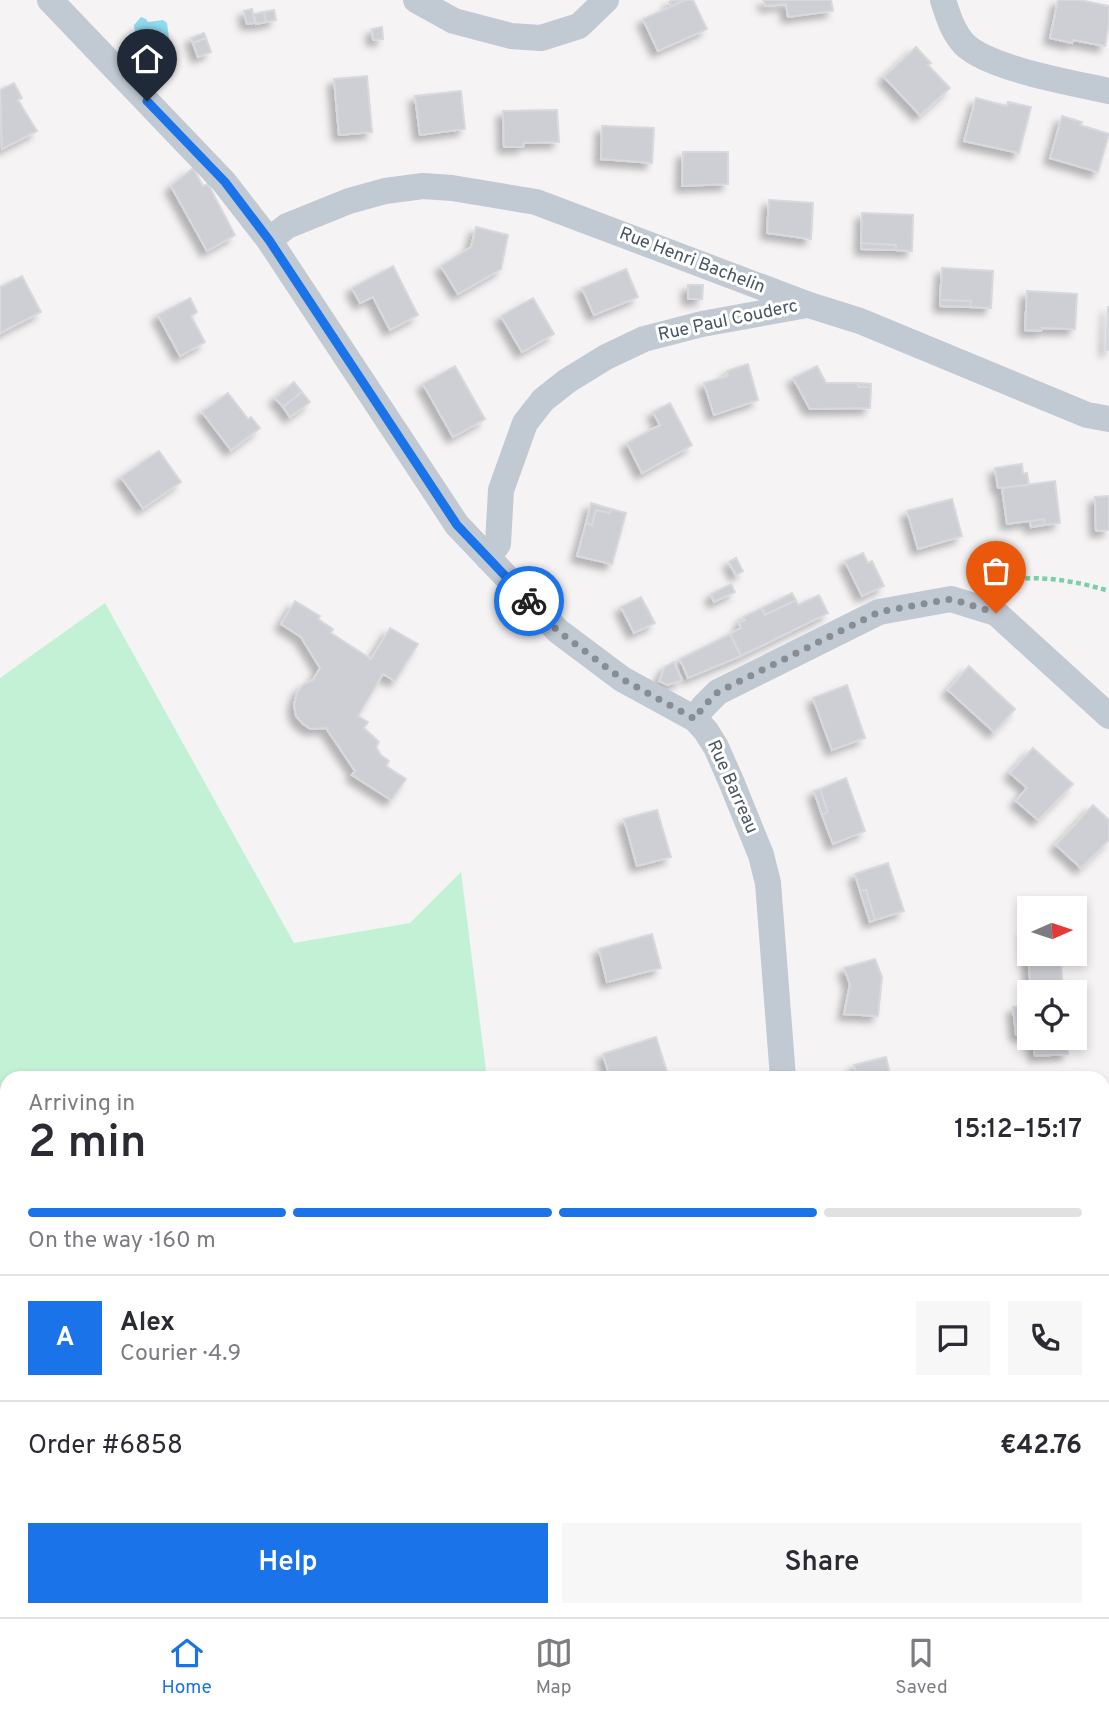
<!DOCTYPE html>
<html lang="en">
<head>
<meta charset="utf-8">
<style>
	:root { --surface:#fff; --page:#f7f7f7; --text:#2b2b33; --muted:#7c7c81; --line:#e1e1e2; --accent:#1a73e8 }
	body { margin:0; font-family:Overpass,sans-serif; background:var(--page); color:var(--text); height:100vh; display:flex; flex-direction:column; font-size:26px; white-space:nowrap }
	* { box-sizing:border-box; margin:0 }
	p { font-size:23px; color:var(--muted) }
	.icon { flex:none; width:38px; height:38px; fill:none; stroke:currentColor; stroke-width:2; stroke-linecap:round; stroke-linejoin:round }
	.map { position:relative; flex:1; overflow:hidden }
	.drawer { position:absolute; left:0px; top:1071px; width:1110px; height:546px; display:flex; flex-direction:column; background:var(--surface); border-radius:21px 21px 0 0; box-shadow:0 4px 10px #0003 }
	.drawer>* { flex:none }
	.needle { width:46px; rotate:87deg }
	.buttons { position:absolute; left:1017px; top:896px; display:grid; gap:14px }
	.buttons a { display:grid; place-items:center; width:70px; height:70px; border-radius:0px; background:var(--surface); box-shadow:0 4px 10px #0003; font-size:35px }
	.pin { position:absolute; display:grid; place-items:center; width:60px; height:60px; color:#fff; margin:-72px -30px; border-radius:50% 50% 50% 0; rotate:-45deg; box-shadow:0 0 7px #0007 }
	.pin .icon { rotate:45deg }
	.courier { position:absolute; display:grid; place-items:center; width:70px; height:70px; margin:-35px; border:5px solid #1a73e8; border-radius:50%; background:#fff; color:#222; box-shadow:0 2px 9px #0007 }
	.overview em { font-style:normal; font-weight:600 }
	.overview div { display:flex; flex-direction:column-reverse }
	.overview { display:flex; align-items:center; justify-content:space-between; height:119px; padding:0 28px }
	h1 { font-size:46px; font-weight:600; line-height:52px }
	.bar { display:grid; grid-template-columns:repeat(4,1fr); gap:10px 7px; align-content:center; height:84px; padding:0 28px }
	.bar i { height:9px; border-radius:5px; background:var(--line) }
	.bar .active { background:var(--accent) }
	.bar p { grid-column:span 4 }
	.line { display:flex; align-items:center; gap:18px; padding:0 28px; border-top:2px solid var(--line) }
	.line div { flex:1 }
	.round { display:grid; place-items:center; flex:none; width:74px; height:74px; border-radius:0px; background:var(--page) }
	.action { display:flex; gap:14px; margin-top:auto; padding:14px 28px }
	.action a { flex:1; height:80px; border-radius:0px; background:var(--accent); color:#fff; font-size:28px; font-weight:600; line-height:80px; text-align:center }
	.action a+a { background:var(--page); color:var(--text) }
	.menu { display:flex; justify-content:space-around; align-items:center; height:98px; border-top:2px solid var(--line); background:var(--surface); font-size:19px; color:var(--muted) }
	.menu a { display:grid; justify-items:center; gap:4px }
	.menu .active { color:var(--accent) }
	.map>svg:first-child { display:block }
	.green { fill:#c3f1d5 }
	.water { fill:#90daee }
	.building { fill:#cdcfd5; stroke:#d7d9de; stroke-width:2; filter:url(#shadow) }
	.lines { fill:none; stroke-linecap:round; stroke-linejoin:round }
	.path { stroke:#7ad0a6; stroke-width:4.5; stroke-dasharray:5 3.5; stroke-linecap:butt }
	.street { stroke:#c1cad2; stroke-width:26 }
	.done { stroke:#868d94; stroke-width:7; stroke-dasharray:0 12.6 }
	.route { stroke:#1a73e8; stroke-width:9 }
	.labels { text-anchor:middle; dominant-baseline:central; stroke-width:6; stroke-linejoin:round; paint-order:stroke }
	.street-label { font-size:18px; fill:#4a5661; stroke:#fff }
</style>
</head>
<body>
<div class="map">
<svg width="1109" height="1617" viewBox="0 0 1109 1617">
	<defs>
		<filter id="shadow"><feDropShadow dx="-6" dy="6" stdDeviation="3.5" flood-color="#0004"/></filter>
	</defs>
	<rect width="100%" height="100%" fill="#f5f3f3"/>
	<!-- green -->
	<path class="green" d="M105,603L294,943L410,923L461,872L487,1078H7V1409L0,1396V678Z
		M7,1511V1610H585L570,1617H0V1516Z"/>
	<!-- water -->
	<path class="water" d="M141,17L146,19L148,22L163,20L167,23L169,38L140,42L136,39L134,25Z"/>
	<!-- building -->
	<path class="building" d="M673,0H686L671,6L669,2Z
		M686,0H693L707,29L658,51L643,19Z
		M763,0H831L833,11L788,17L786,4L766,6Z
		M1058,0H1080L1109,6V24L1105,46L1073,40L1072,43L1050,38Z
		M252,9L255,23L247,24L244,11Z
		M274,10L276,20L266,22L264,12Z
		M264,12L266,22L256,24L254,14Z
		M382,27L383,39L373,40L372,29Z
		M204,33L206,38L193,43L191,38Z
		M206,38L211,52L198,57L193,43Z
		M916,47L931,63L928,65L950,88L920,115L884,77Z
		M367,76L372,132L339,135L334,79Z
		M14,83L22,98L18,100L37,131L2,149L0,90Z
		M461,91L465,129L420,135L415,96Z
		M976,98L1007,106L1008,102L1031,107L1019,153L964,141Z
		M557,110L559,142L524,143L523,147H504L503,111Z
		M1062,116L1082,122L1080,125L1109,134L1098,172L1050,158Z
		M602,126L654,128L652,163L601,159Z
		M683,152H728V184L682,186Z
		M193,168L203,186L208,184L235,235L207,251L171,186Z
		M769,200L813,203L811,239L767,233Z
		M862,213L913,215L912,251L896,250V245L861,243Z
		M476,227L508,235L501,269L458,294L441,266L471,247Z
		M861,243L896,245V250L861,249Z
		M393,266L418,315L390,330L373,297L360,303L352,288Z
		M942,268L993,271L991,308L970,307L971,301L940,300Z
		M626,269L638,297L594,315L582,288Z
		M22,276L41,312L0,333V287Z
		M688,285H703L702,299H688Z
		M1027,291L1077,294L1075,329L1042,328L1041,331L1025,330Z
		M190,298L197,312L191,316L205,342L180,356L158,315Z
		M533,298L554,334L522,352L501,316Z
		M940,300L971,301L970,307L940,306Z
		M1108,307H1109V350H1106Z
		M748,364L758,400L714,415L704,383L728,376L727,371Z
		M455,366L485,419L453,437L423,384Z
		M817,366L826,383H857L859,387H871L870,408L810,409L793,378Z
		M294,382L302,392L283,407L275,398Z
		M857,383L871,384V387H859Z
		M302,392L310,402L290,417L283,407Z
		M228,393L248,419L251,417L260,428L231,450L202,412Z
		M670,403L692,445L642,473L627,443L660,425L653,412Z
		M159,451L181,482L143,508L121,477Z
		M1022,464L1023,474L1027,473L1029,485L998,488L995,468Z
		M1055,481L1060,523L1045,525L1044,519L1007,524L1002,488Z
		M1109,496V530L1096,531L1095,497Z
		M952,499L962,536L918,549L907,511Z
		M591,503L611,509L610,513L596,510L592,525L586,523Z
		M611,509L626,513L612,564L577,556L586,523L592,525L596,510L610,513Z
		M1044,519L1045,525L1031,527L1030,521Z
		M863,553L868,563L872,561L884,586L862,596L845,561Z
		M736,558L743,571L736,575L729,562Z
		M731,584L735,592L714,602L711,594Z
		M792,593L796,600L765,615L762,608Z
		M819,595L828,613L741,656L730,634L741,628L739,623L745,620L743,617L762,608L765,615L796,600L798,605Z
		M641,597L655,623L634,633L621,607Z
		M295,601L320,616L318,619L333,629L331,633L371,659L390,628L418,644L395,681L383,674L358,716L368,722L364,728L379,742L376,747L381,755L389,761L386,766L406,779L391,800L352,775L355,771L326,728L311,729L303,724L296,716L294,705L297,693L303,685L313,680L320,668L301,637L281,624Z
		M730,634L741,656L688,678L680,659Z
		M674,662L682,680L667,685L659,681L665,667Z
		M969,666L1015,709L994,732L948,690Z
		M847,685L865,738L832,750L813,698Z
		M1033,748L1073,784L1038,820L1016,801L1027,788L1010,773Z
		M846,778L865,831L833,844L822,815L828,812L820,789Z
		M820,789L828,812L822,815L814,791Z
		M1093,805L1109,820V840L1081,868L1056,845Z
		M657,810L671,857L637,866L624,819Z
		M888,863L904,911L875,920L866,890L860,891L855,874Z
		M866,890L875,920L870,922L860,891Z
		M1026,931H1029V954H1060L1063,988L1031,991Z
		M652,934L661,968L607,982L599,949Z
		M875,959L882,977L878,1016L844,1014L850,984L844,968Z
		M1029,1005V1035H1016L1013,1007Z
		M656,1037L669,1078H610L603,1054Z
		M1033,1038H1067L1068,1054L1035,1056Z
		M886,1057L891,1078H858L854,1065Z
		M710,1610L712,1617H649L647,1611Z
		M909,1610H914L916,1617H891Z"/>
	<g class="lines">
		<!-- path -->
		<path class="path" d="M992,585C1028,572 1073,580 1109,591"/>
		<!-- street -->
		<path class="street" d="M50,0L224,182L269,240L457,525L558,631L622,679L695,719L706,731L716,747L731,781L761,855L768,883L783,1078
			M416,0L454,21L511,36L541,38L579,26L606,0
			M943,0C948,16 953,32 964,44C989,69 1074,83 1109,91
			M269,240L287,226L349,201L385,191L423,186L452,188L536,202L809,305L860,321L1087,415L1109,419
			M488,558L498,544L501,490L525,423L543,400L567,381L606,357L644,339L702,324L807,305
			M695,719L703,707L718,692L879,612L951,599L996,613L1109,716
			M1102,1488L1109,1485
			M841,1610L844,1617"/>
	</g>
	<g class="lines">
		<!-- done -->
		<path class="done" d="M529,601L558,631L622,679L695,719L703,707L718,692L879,612L951,599L996,613"/>
		<!-- route -->
		<path class="route" d="M147,101L225,182L269,240L457,525L529,601"/>
	</g>
	<g class="labels">
		<!-- street labels -->
		<g class="street-label">
			<text transform="translate(692 261) rotate(21)">Rue Henri Bachelin</text>
			<text transform="translate(728 321) rotate(-12)">Rue Paul Couderc</text>
			<text transform="translate(732 787) rotate(66)">Rue Barreau</text>
		</g>
	</g>
</svg>
<div class="buttons">
<a><svg class="needle" viewBox="-14 -14 28 28"><path d="M0-13l5 13h-10z" fill="#e53935"/><path d="M0 13l5-13h-10z" fill="#7c7c81"/></svg></a>
<a><svg class="icon" aria-label="locate" viewBox="0 0 24 24"><circle cx="12" cy="12" r="6"/><path d="M12 2v4M12 18v4M2 12h4M18 12h4"/></svg></a>
</div>
<div class="pin" style="left:996px;top:613px;background:#ea580c"><svg class="icon" aria-label="bag" viewBox="0 0 24 24"><path d="M5 8h14l-1 12H6zM9 8a3 3 0 0 1 6 0"/></svg></div>
<div class="pin" style="left:147px;top:101px;background:#1f2937"><svg class="icon" aria-label="home" viewBox="0 0 24 24"><path d="M3 11l9-7 9 7M6 9v11h12V9"/></svg></div>
<div class="courier" style="left:529px;top:601px"><svg class="icon" aria-label="bike" viewBox="0 0 24 24"><circle cx="6" cy="16" r="4"/><circle cx="18" cy="16" r="4"/><path d="M6 16l4-8h5l3 8M10 8l3 8H6M13 5h3"/></svg></div>
<section class="drawer">
<div class="overview"><div><h1>2 min</h1><p>Arriving in</p></div><em>15:12–15:17</em></div>
<div class="bar"><i class="active"></i><i class="active"></i><i class="active"></i><i></i><p>On the way · 160 m</p></div>
<div class="line" style="height:126px"><b class="round" style="background:var(--accent);color:#fff">A</b><div><b>Alex</b><p>Courier · 4.9</p></div><a class="round"><svg class="icon" aria-label="chat" viewBox="0 0 24 24"><path d="M4 5h16v11H9l-5 4z"/></svg></a><a class="round"><svg class="icon" aria-label="phone" viewBox="0 0 24 24"><path d="M5 4h4l2 5-3 2q2 4 5 5l2-3 5 2v4C11 20 4 13 5 4z"/></svg></a></div>
<div class="line" style="height:91px"><div>Order #6858</div><b>€42.76</b></div>
<div class="action"><a>Help</a><a>Share</a></div>
</section>
</div>
<nav class="menu">
<a class="active"><svg class="icon" aria-label="home" viewBox="0 0 24 24"><path d="M3 11l9-7 9 7M6 9v11h12V9"/></svg>Home</a>
<a><svg class="icon" aria-label="map" viewBox="0 0 24 24"><path d="M3 6l6-2 6 2 6-2v14l-6 2-6-2-6 2zM9 4v14M15 6v14"/></svg>Map</a>
<a><svg class="icon" aria-label="saved" viewBox="0 0 24 24"><path d="M7 4h10v16l-5-4-5 4z"/></svg>Saved</a>
</nav>
</body>
</html>
